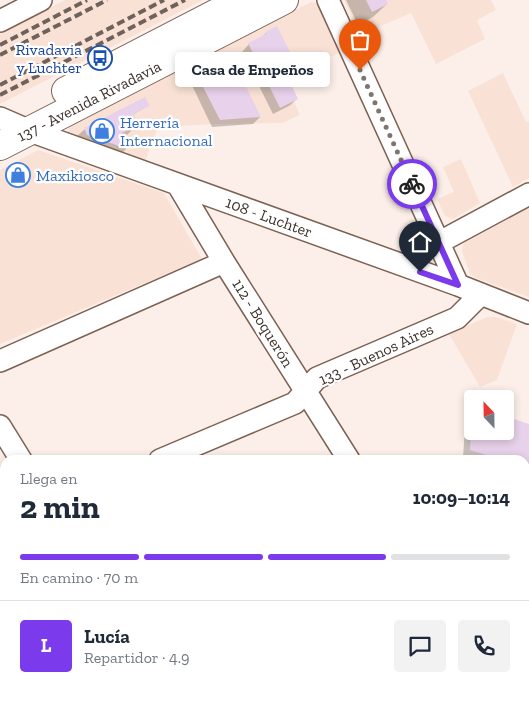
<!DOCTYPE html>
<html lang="es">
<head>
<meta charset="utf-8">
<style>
	:root { --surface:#fff; --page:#f2f2f3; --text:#1f2937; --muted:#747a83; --line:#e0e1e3; --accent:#7c3aed }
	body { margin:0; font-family:"Zilla Slab",serif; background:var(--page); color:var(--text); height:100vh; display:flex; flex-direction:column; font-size:19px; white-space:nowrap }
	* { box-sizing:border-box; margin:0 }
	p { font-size:16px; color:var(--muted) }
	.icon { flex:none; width:28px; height:28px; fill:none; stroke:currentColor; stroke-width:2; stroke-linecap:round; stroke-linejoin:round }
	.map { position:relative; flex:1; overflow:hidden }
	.sheet { position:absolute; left:0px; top:455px; width:530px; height:246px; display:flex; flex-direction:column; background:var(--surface); border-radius:15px 15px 0 0; box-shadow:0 2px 8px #0003 }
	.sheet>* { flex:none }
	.needle { width:32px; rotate:338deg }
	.fabs { position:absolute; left:464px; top:390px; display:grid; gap:10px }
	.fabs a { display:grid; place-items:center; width:50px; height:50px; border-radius:5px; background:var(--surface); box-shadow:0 2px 8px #0003; font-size:25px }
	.pin { position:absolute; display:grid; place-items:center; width:42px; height:42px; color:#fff; margin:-51px -21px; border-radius:50% 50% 50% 0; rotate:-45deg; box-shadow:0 0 5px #0007 }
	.pin .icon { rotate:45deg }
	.courier { position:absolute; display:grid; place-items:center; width:50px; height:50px; margin:-25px; border:4px solid #7c3aed; border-radius:50%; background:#fff; color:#222; box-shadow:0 1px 6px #0007 }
	.bubble { position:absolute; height:35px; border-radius:5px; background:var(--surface); box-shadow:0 2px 8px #0003; font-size:16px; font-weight:700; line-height:35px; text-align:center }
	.summary em { font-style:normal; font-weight:700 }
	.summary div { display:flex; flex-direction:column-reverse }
	.summary { display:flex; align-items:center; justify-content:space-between; height:85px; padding:0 20px }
	h1 { font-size:32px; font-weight:700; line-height:38px }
	.bar { display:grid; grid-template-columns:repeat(4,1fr); gap:8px 5px; align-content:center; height:60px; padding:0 20px }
	.bar i { height:6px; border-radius:4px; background:var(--line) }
	.bar .on { background:var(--accent) }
	.bar p { grid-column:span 4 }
	.line { display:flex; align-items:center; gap:12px; padding:0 20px; border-top:1px solid var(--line) }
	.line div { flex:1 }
	.round { display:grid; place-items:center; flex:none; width:52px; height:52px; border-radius:5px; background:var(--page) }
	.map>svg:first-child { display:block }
	.built { fill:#f9e2d5 }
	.shadow { fill:#0003 }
	.building { fill:#e8d1ea }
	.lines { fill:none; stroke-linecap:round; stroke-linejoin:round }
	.minor-casing { stroke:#7d6153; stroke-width:24 }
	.major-casing { stroke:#7d6153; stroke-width:30 }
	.minor { stroke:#fff; stroke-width:21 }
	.major { stroke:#fff; stroke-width:28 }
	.rail { stroke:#6f625c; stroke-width:4; stroke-dasharray:8 4; stroke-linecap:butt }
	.done { stroke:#80746e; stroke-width:5; stroke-dasharray:0 9 }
	.route { stroke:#7c3aed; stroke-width:6 }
	.labels { text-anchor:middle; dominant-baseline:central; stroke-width:4.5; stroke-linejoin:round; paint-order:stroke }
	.transit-label { font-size:16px; fill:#164399; stroke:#fff; text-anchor:end }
	.street-label { font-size:16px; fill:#3d312b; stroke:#fff }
	.shop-label { font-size:16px; fill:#366cbe; stroke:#fff; text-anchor:start }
</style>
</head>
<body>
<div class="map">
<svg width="529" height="701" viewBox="0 0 529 701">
	<rect width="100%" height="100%" fill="#fcefe9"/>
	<!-- built -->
	<path class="built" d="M65,0H203L0,104V34Z
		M344,0H491L496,10L477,20L485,39L436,64L411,13L360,35Z
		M311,2L316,3L321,6L343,51L284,79L300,115L282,123L218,124L158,127L142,169L67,137L69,127L73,123Z
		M503,73L526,122L529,121V178L513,187L468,91Z
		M38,150L164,193L202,259L0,344V170Z
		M461,159L480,203L453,219L445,216L437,199L454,192L443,167Z
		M529,207V297L476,278L470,274L462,251L463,244Z
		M487,317H496L517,324L497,380L480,387L449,334Z"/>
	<!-- shadow -->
	<path class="shadow" d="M346,0H385L387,4L373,17L358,25Z
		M266,33L297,67L286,78L297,99L289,106L273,114L242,52L249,44L261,38Z
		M195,70L260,117L253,124L212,127L188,77Z
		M148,106L132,115L137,125L122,140L126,149L119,156L79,142L77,136L85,129Z
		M472,407V431H505V417L529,425V478L525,477V460H473L463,457L466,413Z
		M525,491L529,492V542L525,540Z"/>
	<!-- building -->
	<path class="building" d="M366,0H386L388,4L372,12Z
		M277,26L298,68L286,74L298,99L280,108L248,43L266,34L265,32Z
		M229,52L261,117L220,120L194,69Z
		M145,97L150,106L133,114L139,125L120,134L128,149L87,135L84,128Z
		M505,416L529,424V468L525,467V460H503L470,450L471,431H505Z
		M525,490L529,491V532L525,531Z"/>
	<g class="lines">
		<defs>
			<path id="minor" d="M328,0L458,285
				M0,21L41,0
				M0,118L30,131L458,285L529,313
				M178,185L224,262L349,460
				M438,243L529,194
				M0,361L224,262
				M0,426L21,460
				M160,460L295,403L317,378L457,318L481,294
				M0,527L5,525
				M525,642L529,630
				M0,680L5,678
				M171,696L174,701
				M499,696L502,701
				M317,701L328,696"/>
			<path id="major" d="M66,91L242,0
				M0,146L284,0"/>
		</defs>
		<!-- minor casing -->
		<use href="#minor" class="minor-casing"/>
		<!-- major casing -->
		<use href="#major" class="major-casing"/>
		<!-- minor -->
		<use href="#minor" class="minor"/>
		<!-- major -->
		<use href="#major" class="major"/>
		<!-- rail -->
		<path class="rail" d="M0,45L87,0
			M0,55L107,0
			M0,85L164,0
			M0,95L185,0"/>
	</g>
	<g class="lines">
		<!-- done -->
		<path class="done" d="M360,70L412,184"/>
		<!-- route -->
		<path class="route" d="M412,184L458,285L420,272"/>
	</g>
	<!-- icons -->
	<defs>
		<symbol id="bus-ring" viewBox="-11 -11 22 22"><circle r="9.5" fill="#fff" stroke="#1a4fb4" stroke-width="1.5"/><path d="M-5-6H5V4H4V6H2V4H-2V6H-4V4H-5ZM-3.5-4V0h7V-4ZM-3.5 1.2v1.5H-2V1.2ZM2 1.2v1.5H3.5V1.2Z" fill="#1a4fb4"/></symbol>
		<symbol id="shop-ring" viewBox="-11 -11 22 22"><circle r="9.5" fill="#fff" stroke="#3f7fe0" stroke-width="1.5"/><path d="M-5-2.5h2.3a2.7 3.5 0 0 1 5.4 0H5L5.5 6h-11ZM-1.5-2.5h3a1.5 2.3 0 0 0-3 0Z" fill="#3f7fe0"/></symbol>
	</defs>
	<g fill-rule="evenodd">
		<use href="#bus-ring" x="86" y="44" width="28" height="28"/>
		<use href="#shop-ring" x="88" y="117" width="28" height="28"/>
		<use href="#shop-ring" x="4" y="161" width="28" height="28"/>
	</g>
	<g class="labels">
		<!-- transit labels -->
		<g class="transit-label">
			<text x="82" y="49">Rivadavia<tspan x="82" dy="18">y Luchter</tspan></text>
		</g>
		<!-- street labels -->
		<g class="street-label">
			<text transform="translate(89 101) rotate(-27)">137 - Avenida Rivadavia</text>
			<text transform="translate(269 217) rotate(20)">108 - Luchter</text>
			<text transform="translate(263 323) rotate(58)">112 - Boquerón</text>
			<text transform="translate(376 354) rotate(-25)">133 - Buenos Aires</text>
		</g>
		<!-- shop labels -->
		<g class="shop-label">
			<text x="120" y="122">Herrería<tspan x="120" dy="18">Internacional</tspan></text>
			<text x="36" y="175">Maxikiosco</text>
		</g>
	</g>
</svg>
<div class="fabs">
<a><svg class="needle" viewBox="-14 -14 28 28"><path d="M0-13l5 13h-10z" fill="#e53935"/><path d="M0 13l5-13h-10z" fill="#747a83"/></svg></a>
</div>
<div class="pin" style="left:360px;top:70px;background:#ea580c"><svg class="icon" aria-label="bag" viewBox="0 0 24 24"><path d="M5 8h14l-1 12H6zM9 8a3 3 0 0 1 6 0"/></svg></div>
<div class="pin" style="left:420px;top:272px;background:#1f2937"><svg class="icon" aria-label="home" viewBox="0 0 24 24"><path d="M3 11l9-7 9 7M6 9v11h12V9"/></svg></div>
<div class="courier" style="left:412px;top:184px"><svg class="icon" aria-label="bike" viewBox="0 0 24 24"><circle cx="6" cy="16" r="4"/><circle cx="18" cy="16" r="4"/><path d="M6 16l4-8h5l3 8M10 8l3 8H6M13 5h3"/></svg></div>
<div class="bubble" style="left:175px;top:52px;width:155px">Casa de Empeños</div>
<section class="sheet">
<div class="summary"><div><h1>2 min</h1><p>Llega en</p></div><em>10:09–10:14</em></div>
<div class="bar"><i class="on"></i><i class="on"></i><i class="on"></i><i></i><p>En camino · 70 m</p></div>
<div class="line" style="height:90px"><b class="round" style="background:var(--accent);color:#fff">L</b><div><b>Lucía</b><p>Repartidor · 4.9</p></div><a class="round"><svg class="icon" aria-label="chat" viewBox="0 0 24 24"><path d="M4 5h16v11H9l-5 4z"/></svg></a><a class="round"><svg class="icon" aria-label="phone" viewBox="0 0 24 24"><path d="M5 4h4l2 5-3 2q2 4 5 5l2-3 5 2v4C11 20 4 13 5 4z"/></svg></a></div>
</section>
</div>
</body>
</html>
